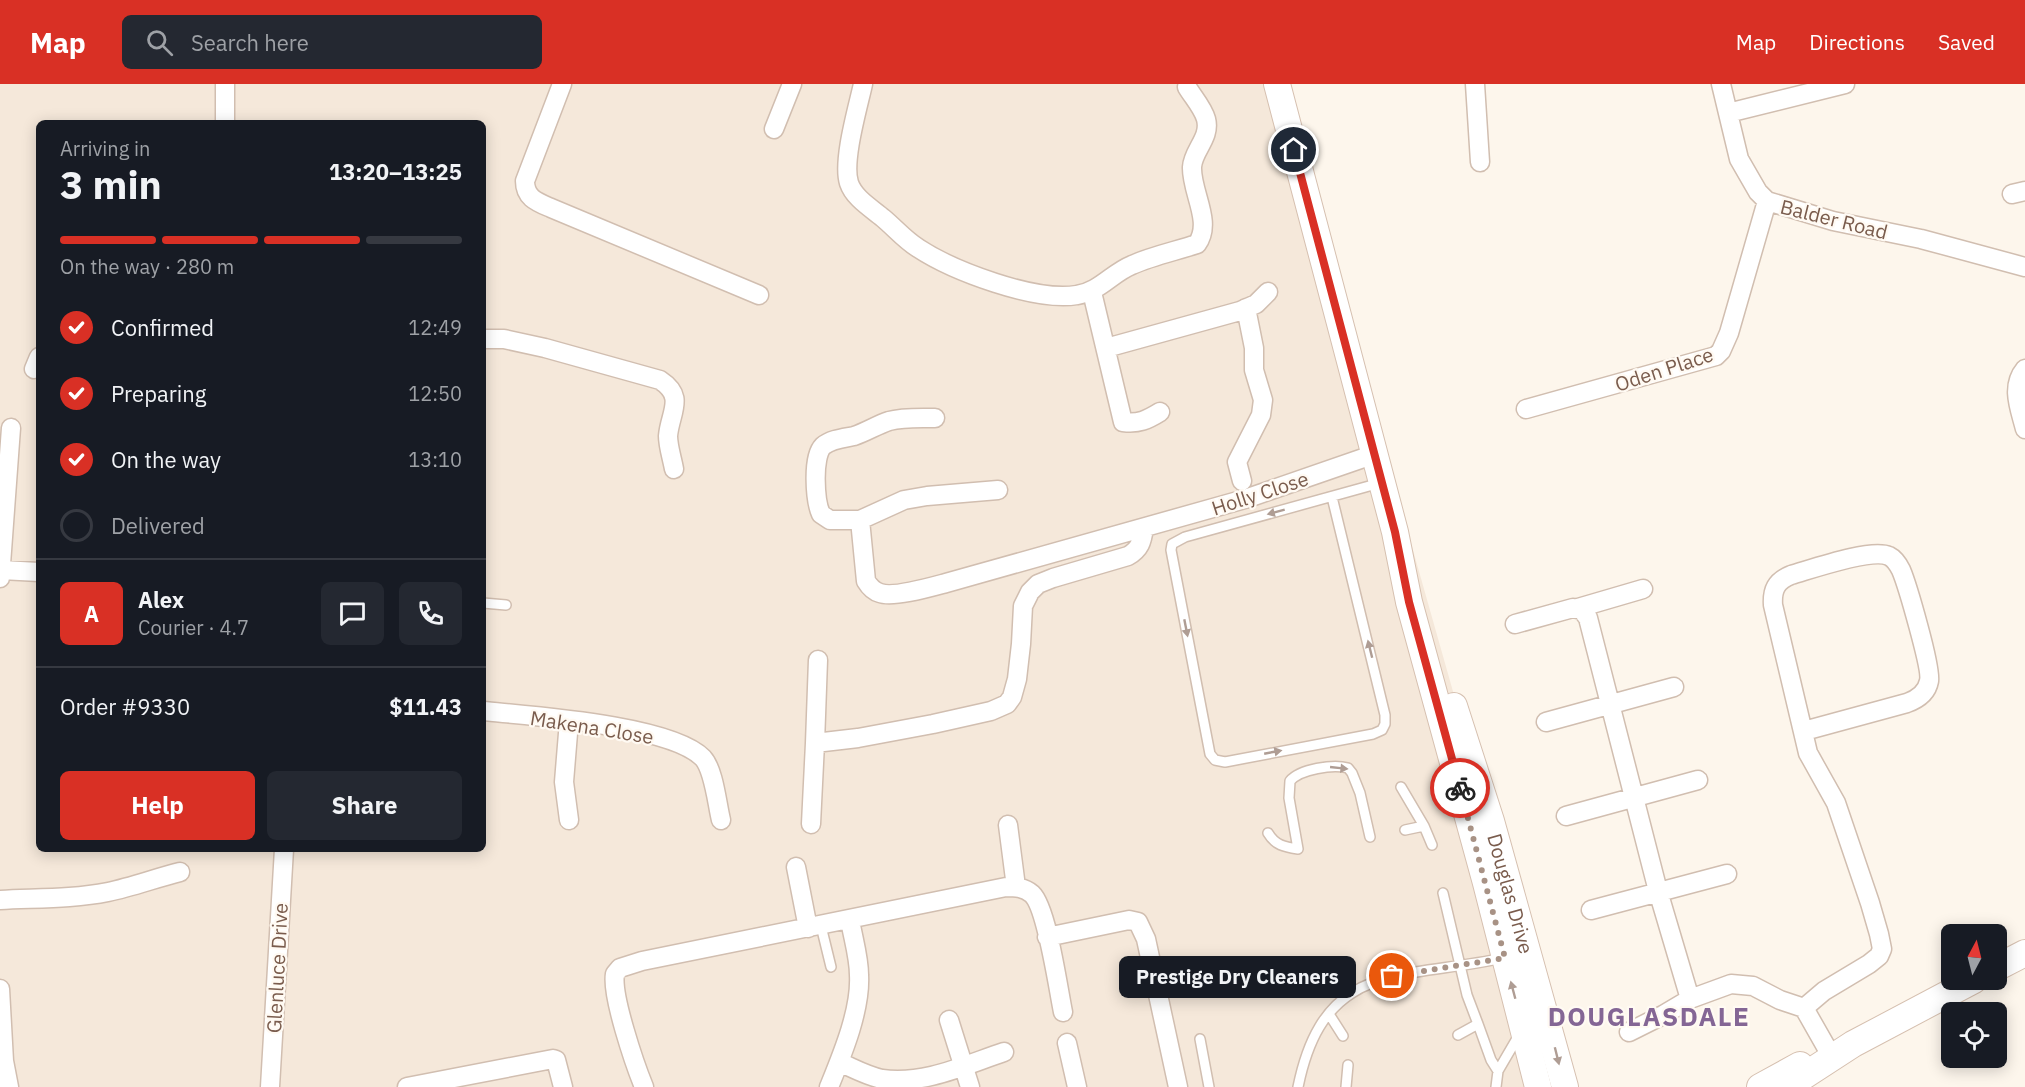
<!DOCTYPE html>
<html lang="en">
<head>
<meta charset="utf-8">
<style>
	:root { --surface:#171b24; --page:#242831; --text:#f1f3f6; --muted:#9ea1a6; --line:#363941; --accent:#d93025 }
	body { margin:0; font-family:"IBM Plex Sans",sans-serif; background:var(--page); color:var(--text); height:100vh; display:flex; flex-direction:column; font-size:22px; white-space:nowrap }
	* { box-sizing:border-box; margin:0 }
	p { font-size:20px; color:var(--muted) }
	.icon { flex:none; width:33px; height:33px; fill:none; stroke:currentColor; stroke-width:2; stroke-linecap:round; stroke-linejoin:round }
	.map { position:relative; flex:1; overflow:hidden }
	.drawer { position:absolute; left:36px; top:36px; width:450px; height:732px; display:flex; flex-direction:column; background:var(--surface); border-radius:9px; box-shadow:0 3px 15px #0003 }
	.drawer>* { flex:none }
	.needle { width:39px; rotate:7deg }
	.controls { position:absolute; left:1941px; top:840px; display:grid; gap:12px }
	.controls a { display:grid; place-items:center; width:66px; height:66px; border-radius:9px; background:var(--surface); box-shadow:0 3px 15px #0003; font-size:30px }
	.pin { position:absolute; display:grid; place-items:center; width:51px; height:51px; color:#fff; margin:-26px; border:3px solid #fff; border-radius:50%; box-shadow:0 2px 6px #0007 }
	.courier { position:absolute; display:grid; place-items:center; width:60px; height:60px; margin:-30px; border:4px solid #d93025; border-radius:50%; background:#fff; color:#222; box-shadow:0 2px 8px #0007 }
	.bubble { position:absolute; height:42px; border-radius:9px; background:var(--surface); box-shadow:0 3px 15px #0003; font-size:20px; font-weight:700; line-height:42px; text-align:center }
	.summary em { font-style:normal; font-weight:700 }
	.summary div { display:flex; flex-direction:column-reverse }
	.summary { display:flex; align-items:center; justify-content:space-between; height:102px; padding:0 24px }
	h1 { font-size:39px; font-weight:700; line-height:45px }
	.bar { display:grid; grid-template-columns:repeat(4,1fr); gap:9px 6px; align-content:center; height:72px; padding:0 24px }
	.bar i { height:8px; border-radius:4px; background:var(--line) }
	.bar .on { background:var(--accent) }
	.bar p { grid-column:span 4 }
	.line { display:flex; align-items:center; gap:15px; padding:0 24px; border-top:2px solid var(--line) }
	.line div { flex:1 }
	.round { display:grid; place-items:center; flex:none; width:63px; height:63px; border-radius:9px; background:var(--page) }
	ol { padding:0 24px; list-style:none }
	li { display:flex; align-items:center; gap:18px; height:66px }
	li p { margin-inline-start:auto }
	li .icon { padding:6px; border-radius:50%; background:var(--accent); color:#fff; stroke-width:4 }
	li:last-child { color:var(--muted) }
	li i { width:33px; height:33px; border:3px solid var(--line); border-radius:50% }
	.cta { display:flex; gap:12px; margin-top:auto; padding:12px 24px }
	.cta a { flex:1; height:69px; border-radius:9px; background:var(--accent); color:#fff; font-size:24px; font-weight:700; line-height:69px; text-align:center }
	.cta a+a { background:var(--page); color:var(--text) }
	header { display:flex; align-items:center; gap:36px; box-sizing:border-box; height:84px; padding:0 30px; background:var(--accent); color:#fff }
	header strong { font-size:28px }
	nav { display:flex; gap:33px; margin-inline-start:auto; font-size:21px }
	.search { width:420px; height:54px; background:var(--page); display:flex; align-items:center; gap:15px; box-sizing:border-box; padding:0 21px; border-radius:9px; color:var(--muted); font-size:22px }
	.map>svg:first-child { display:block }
	.residential { fill:#f5e8da; fill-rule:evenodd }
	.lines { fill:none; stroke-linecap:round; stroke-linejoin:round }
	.lane-casing { stroke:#d1beb0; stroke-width:12 }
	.street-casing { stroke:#d1beb0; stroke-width:21 }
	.secondary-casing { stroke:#d6c0b0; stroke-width:28 }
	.lane { stroke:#fff; stroke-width:9 }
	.street { stroke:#fff; stroke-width:18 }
	.secondary { stroke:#fff; stroke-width:26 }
	.oneway { fill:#af9d94 }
	.done { stroke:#a89285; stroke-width:6; stroke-dasharray:0 10.8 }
	.route { stroke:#d93025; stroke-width:8 }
	.labels { text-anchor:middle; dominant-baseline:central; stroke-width:4.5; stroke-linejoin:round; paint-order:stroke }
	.street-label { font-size:20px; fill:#7a5c4d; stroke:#fffaf3 }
	.district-label { font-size:26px; font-weight:bold; letter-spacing:1.5px; fill:#846695; stroke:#fffaf3 }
</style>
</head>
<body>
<header>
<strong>Map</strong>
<div class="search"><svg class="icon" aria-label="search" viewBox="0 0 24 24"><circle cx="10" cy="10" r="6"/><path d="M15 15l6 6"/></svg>Search here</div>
<nav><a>Map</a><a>Directions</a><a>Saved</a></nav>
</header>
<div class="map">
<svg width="2025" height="1003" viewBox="0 0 2025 1003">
	<rect width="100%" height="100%" fill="#fdf6ec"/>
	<!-- residential -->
	<path class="residential" d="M0,0H1281L1565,1003H0ZM39,39H483V765H39Z"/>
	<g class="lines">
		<defs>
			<path id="lane" d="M1332,413L1385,631V640L1382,646L1373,650L1225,678L1215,676L1210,670L1171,466L1172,460L1185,453L1380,399
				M483,519L506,521
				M1401,703L1424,742L1432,761
				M1405,746L1424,742
				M1268,749C1275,761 1284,763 1298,765L1289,714L1290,697C1300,685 1333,680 1348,684L1352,689L1360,709L1370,753
				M1443,809L1467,911L1478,940L1458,951
				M821,842L831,883
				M1329,930L1343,952
				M1478,940L1491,976L1498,987
				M1200,955L1209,1003
				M1298,1003C1324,875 1402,896 1503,874
				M1346,1003L1348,981
				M1496,1003L1498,987L1519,951"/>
			<path id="street" d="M562,0L525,97C525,114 537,118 551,124L759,211
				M863,0C858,23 842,77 849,99C854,114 871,124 883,134C895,144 905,156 918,164C953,187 1035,218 1077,211C1099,208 1112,189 1132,181C1152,172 1176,167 1197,160C1213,138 1191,108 1192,83C1193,66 1211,54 1206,35C1203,24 1193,13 1187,3
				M1475,0L1480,78
				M1721,0L1739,75L1758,108L1767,117L1833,137L1921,155L2025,183
				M1728,29L1845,0
				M225,39V0
				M774,45L792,0
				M2012,110L2025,107
				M1092,208L1123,338C1139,340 1147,336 1160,328
				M483,255H504L545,264L660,296C686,313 670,328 668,352C668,362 672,374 674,385
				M1106,264L1240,227L1256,220L1268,208
				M34,285L39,273
				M2025,285C2010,303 2020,325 2025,345
				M1526,325L1716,272L1721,267L1729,249L1767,117
				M935,334C920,334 903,333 889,337C877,341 866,348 854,352C844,354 831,355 823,362C812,373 815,417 821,430L830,436H860L904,416L927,412L998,406
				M1242,397L1237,378L1261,331L1263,316L1254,286V264L1246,224
				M860,436L866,497C869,502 873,507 880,509C893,514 931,503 946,499L1245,415L1375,370
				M1,486L39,488
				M0,494L11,344
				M1578,524L1643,505
				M1515,540L1573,524L1582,526L1588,534L1658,807L1690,915
				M483,627C531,632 671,641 703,674C714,686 717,720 721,736
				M1546,638L1674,603
				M1804,647L1907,619C1918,615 1927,608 1929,597C1932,585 1907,500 1901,486C1898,480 1895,475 1889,472C1871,464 1812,485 1791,491C1776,497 1772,506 1773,521L1808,669L1836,719L1870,819L1879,850L1882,865L1879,872L1869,880L1824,907L1804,924L1833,975
				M815,659L818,576
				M1566,732L1698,696
				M569,736L564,698L569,637
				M811,740L815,659L858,654L933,640L991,627L1007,620L1012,613L1017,595L1021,560L1023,522L1030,508L1038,500L1053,494L1128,472C1140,465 1142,458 1144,444
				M1008,741L1016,803
				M796,783L808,844
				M0,816C36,814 73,815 108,808C132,803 156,794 180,788
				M1591,826L1727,790
				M1047,853L1129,836L1138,838L1146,855L1178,1003
				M0,905L4,977L9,1003
				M949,936L970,1003
				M1629,948L1663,931L1690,915L1731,900L1753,902L1780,916L1804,924
				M1067,959L1077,1003
				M839,978C853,984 867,992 882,995C924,1001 965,981 1004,968
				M270,1003L284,765
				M407,1003L553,975L556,976L563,1003
				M644,1003C635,981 611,911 615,890L620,884L642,877L1006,803C1015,803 1024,803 1032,810C1047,824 1058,904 1063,928
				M829,1003C842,971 861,926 859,891C859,873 853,854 850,836"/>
			<g id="secondary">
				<path d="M1277,0L1395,448L1409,518L1486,799L1538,1003"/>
				<path id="s1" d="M1454,622L1491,737L1565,1003"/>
				<path d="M1996,884L2025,869"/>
				<path d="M1760,1003L1800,981"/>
				<path d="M1787,1003L1853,960L1974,896"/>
			</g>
		</defs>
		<!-- lane casing -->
		<use href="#lane" class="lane-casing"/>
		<!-- street casing -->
		<use href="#street" class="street-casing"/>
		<!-- secondary casing -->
		<use href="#secondary" class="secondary-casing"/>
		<!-- lane -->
		<use href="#lane" class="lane"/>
		<!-- street -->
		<use href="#street" class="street"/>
		<!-- secondary -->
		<use href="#secondary" class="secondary"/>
	</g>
	<!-- one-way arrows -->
	<defs><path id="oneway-solid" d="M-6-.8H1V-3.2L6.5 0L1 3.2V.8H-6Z" transform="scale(1.5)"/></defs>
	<g class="oneway">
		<use href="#oneway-solid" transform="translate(1276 428) rotate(165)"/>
		<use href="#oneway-solid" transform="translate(1186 544) rotate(79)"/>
		<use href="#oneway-solid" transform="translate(1370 565) rotate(-104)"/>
		<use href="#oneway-solid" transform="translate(1273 668) rotate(-11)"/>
		<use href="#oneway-solid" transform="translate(1339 684) rotate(6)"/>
		<use href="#oneway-solid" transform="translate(1513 906) rotate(-105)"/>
		<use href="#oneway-solid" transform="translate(1557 972) rotate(76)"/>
	</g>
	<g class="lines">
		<!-- done -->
		<path class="done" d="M1392,892L1505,874L1460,704"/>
		<!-- route -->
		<path class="route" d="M1294,66L1395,448L1409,518L1460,704"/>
	</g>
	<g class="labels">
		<!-- street labels -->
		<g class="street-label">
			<text transform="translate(1834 135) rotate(14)">Balder Road</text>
			<text transform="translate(1664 285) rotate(-18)">Oden Place</text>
			<text transform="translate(1260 409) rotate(-18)">Holly Close</text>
			<text transform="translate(592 643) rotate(9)">Makena Close</text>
			<text stroke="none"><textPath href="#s1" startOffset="196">Douglas Drive</textPath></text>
			<text transform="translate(277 884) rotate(-87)">Glenluce Drive</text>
		</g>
		<!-- district labels -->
		<g class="district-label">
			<text x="1649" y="932">DOUGLASDALE</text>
		</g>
	</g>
</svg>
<div class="controls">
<a><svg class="needle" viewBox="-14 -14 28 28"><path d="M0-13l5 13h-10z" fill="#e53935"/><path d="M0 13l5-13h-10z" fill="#9ea1a6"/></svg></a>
<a><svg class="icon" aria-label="locate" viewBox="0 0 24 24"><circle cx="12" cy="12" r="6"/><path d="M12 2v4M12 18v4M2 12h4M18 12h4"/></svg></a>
</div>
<div class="pin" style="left:1392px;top:892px;background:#ea580c"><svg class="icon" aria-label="bag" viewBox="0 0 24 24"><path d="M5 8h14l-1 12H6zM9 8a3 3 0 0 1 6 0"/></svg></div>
<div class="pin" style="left:1294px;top:66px;background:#1f2937"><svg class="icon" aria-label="home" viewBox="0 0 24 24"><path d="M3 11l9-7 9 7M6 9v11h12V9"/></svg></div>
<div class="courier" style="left:1460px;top:704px"><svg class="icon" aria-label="bike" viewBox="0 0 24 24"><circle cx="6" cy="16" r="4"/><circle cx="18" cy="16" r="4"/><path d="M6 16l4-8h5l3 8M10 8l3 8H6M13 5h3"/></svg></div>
<div class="bubble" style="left:1119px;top:872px;width:237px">Prestige Dry Cleaners</div>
<section class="drawer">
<div class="summary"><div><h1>3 min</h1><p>Arriving in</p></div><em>13:20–13:25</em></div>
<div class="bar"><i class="on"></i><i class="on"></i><i class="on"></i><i></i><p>On the way · 280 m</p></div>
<ol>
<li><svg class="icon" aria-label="check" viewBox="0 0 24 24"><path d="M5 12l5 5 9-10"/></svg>Confirmed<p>12:49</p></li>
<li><svg class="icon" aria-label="check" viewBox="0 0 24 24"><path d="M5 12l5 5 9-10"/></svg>Preparing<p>12:50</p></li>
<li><svg class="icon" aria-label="check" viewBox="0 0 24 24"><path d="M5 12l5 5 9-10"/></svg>On the way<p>13:10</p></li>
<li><i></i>Delivered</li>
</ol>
<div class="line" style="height:108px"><b class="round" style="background:var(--accent);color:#fff">A</b><div><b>Alex</b><p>Courier · 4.7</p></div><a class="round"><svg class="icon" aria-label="chat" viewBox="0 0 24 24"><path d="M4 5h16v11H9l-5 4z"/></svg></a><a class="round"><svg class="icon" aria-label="phone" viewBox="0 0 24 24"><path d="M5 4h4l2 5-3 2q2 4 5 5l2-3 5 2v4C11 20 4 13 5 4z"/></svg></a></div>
<div class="line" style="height:78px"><div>Order #9330</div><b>$11.43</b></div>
<div class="cta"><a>Help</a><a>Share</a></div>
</section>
</div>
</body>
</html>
